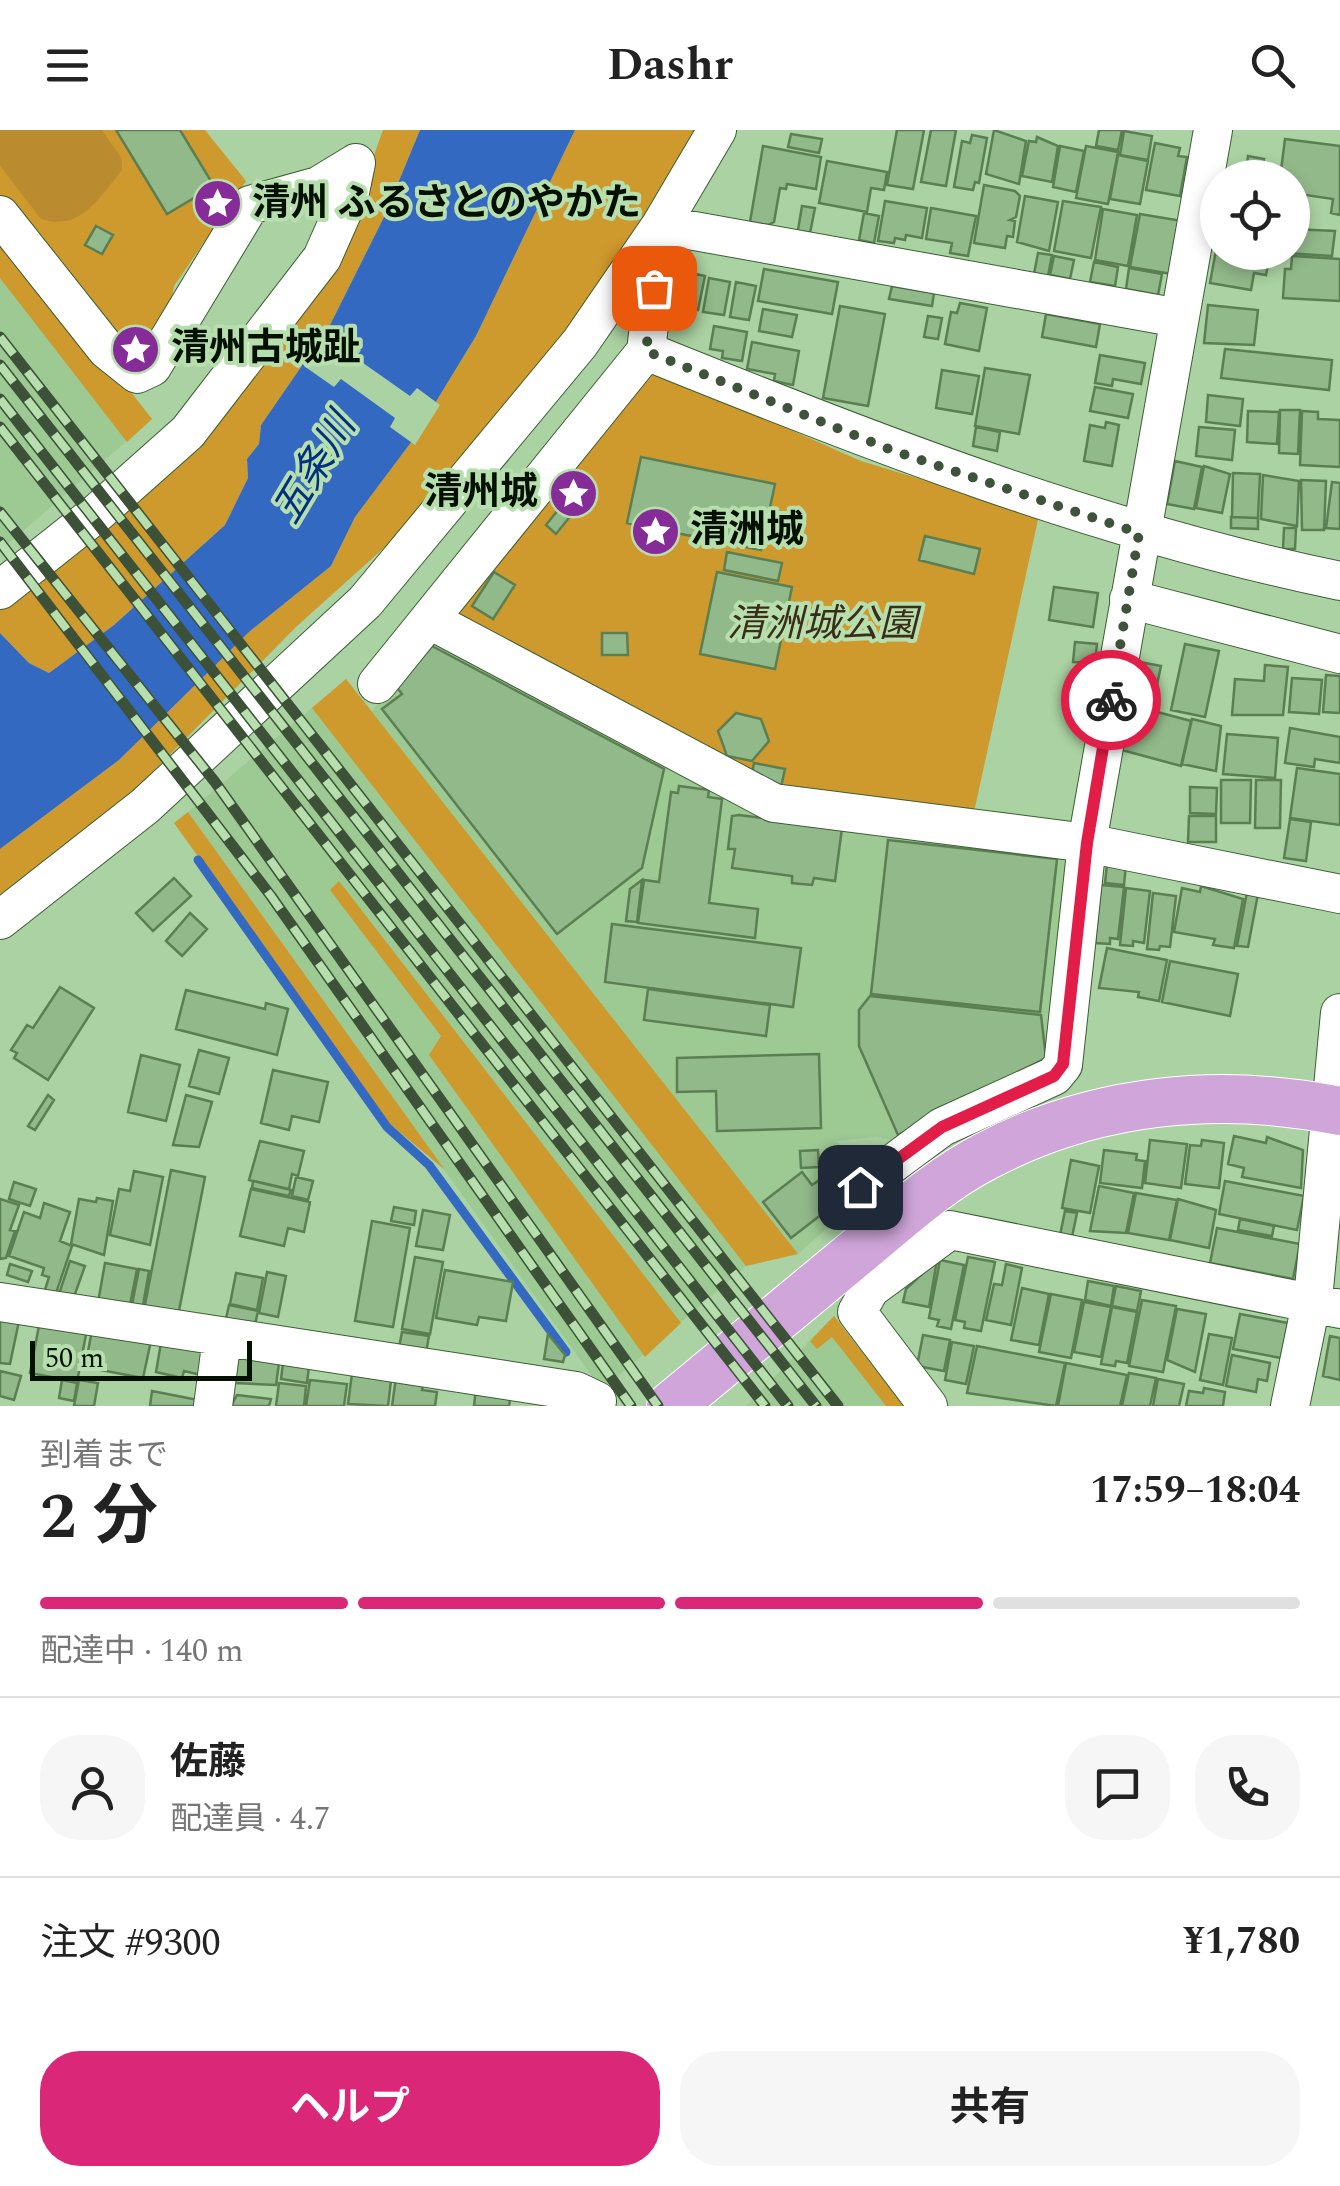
<!DOCTYPE html>
<html lang="ja">
<head>
<meta charset="utf-8">
<style>
	:root { --surface:#fff; --page:#f6f6f6; --text:#222; --muted:#767676; --line:#e0e0e0; --accent:#db2777 }
	body { margin:0; font-family:Spectral,"Noto Sans JP",serif; background:var(--page); color:var(--text); height:100vh; display:flex; flex-direction:column; font-size:38px; white-space:nowrap }
	* { box-sizing:border-box; margin:0 }
	p { font-size:32px; color:var(--muted) }
	.icon { flex:none; width:55px; height:55px; fill:none; stroke:currentColor; stroke-width:2; stroke-linecap:round; stroke-linejoin:round }
	.map { position:relative; height:1276px; overflow:hidden }
	.panel { display:flex; flex-direction:column; background:var(--surface); flex:1 }
	.panel>* { flex:none }
	.controls { position:absolute; left:1200px; top:30px; display:grid; gap:20px }
	.controls a { display:grid; place-items:center; width:110px; height:110px; border-radius:50%; background:var(--surface); box-shadow:0 5px 15px #0003; font-size:50px }
	.scale { position:absolute; left:30px; bottom:25px; width:222px; box-sizing:border-box; padding-left:10px; border:5px solid #041002; border-top:0; font-size:28px; line-height:35px; white-space:nowrap; color:#041002; -webkit-text-stroke:8px #b7dfae; paint-order:stroke }
	.pin { position:absolute; display:grid; place-items:center; width:85px; height:85px; color:#fff; margin:-42px; border-radius:20px; box-shadow:0 5px 15px #0006 }
	.courier { position:absolute; display:grid; place-items:center; width:100px; height:100px; margin:-50px; border:8px solid #e11d48; border-radius:50%; background:#fff; color:#222; box-shadow:0 2px 12px #0007 }
	.headline em { font-style:normal; font-weight:700 }
	.headline div { display:flex; flex-direction:column-reverse }
	.headline { display:flex; align-items:center; justify-content:space-between; height:170px; padding:0 40px }
	h1 { font-size:65px; font-weight:700; line-height:75px }
	.bar { display:grid; grid-template-columns:repeat(4,1fr); gap:15px 10px; align-content:center; height:120px; padding:0 40px }
	.bar i { height:12px; border-radius:8px; background:var(--line) }
	.bar .selected { background:var(--accent) }
	.bar p { grid-column:span 4 }
	.line { display:flex; align-items:center; gap:25px; padding:0 40px; border-top:2px solid var(--line) }
	.line div { flex:1 }
	.round { display:grid; place-items:center; flex:none; width:105px; height:105px; border-radius:40px; background:var(--page) }
	.button { display:flex; gap:20px; margin-top:auto; padding:20px 40px }
	.button a { flex:1; height:115px; border-radius:40px; background:var(--accent); color:#fff; font-size:40px; font-weight:700; line-height:115px; text-align:center }
	.button a+a { background:var(--page); color:var(--text) }
	header { display:flex; justify-content:space-between; align-items:center; height:130px; padding:0 40px; background:var(--surface); font-size:45px; font-weight:700 }
	.map>svg:first-child { display:block }
	.built { fill:#9dc993 }
	.green { fill:#ce992d }
	.forest { fill:#bb8b2f }
	.water { fill:#3469c2 }
	.pier { fill:#aad2a2 }
	.lines { fill:none; stroke-linecap:round; stroke-linejoin:round }
	.stream { stroke:#3469c2; stroke-width:9 }
	.building { fill:#92b98a; stroke:#5b7f53; stroke-width:2.5 }
	.minor-casing { stroke:#3b5e33; stroke-width:40 }
	.major-casing { stroke:#fff; stroke-width:50 }
	.minor { stroke:#fff; stroke-width:38 }
	.major { stroke:#d0a6da; stroke-width:48 }
	.rail-casing { stroke:#3c5138; stroke-width:11 }
	.rail { stroke:#b7dfae; stroke-width:8; stroke-dasharray:22; stroke-linecap:butt }
	.done { stroke:#3e543a; stroke-width:10; stroke-dasharray:0 18 }
	.route { stroke:#e11d48; stroke-width:12 }
	.labels { text-anchor:middle; dominant-baseline:central; stroke-width:8; stroke-linejoin:round; paint-order:stroke }
	.poi-label { font-size:38px; font-weight:bold; fill:#041002; stroke:#b7dfae; text-anchor:start }
	.park-label { font-size:38px; font-style:italic; fill:#3a2e1a; stroke:#b7dfae }
	.water-label { font-size:40px; font-style:italic; fill:#003181; stroke:#b7dfae }
</style>
</head>
<body>
<header><svg class="icon" aria-label="menu" viewBox="0 0 24 24"><path d="M4 6h16M4 12h16M4 18h16"/></svg>Dashr<svg class="icon" aria-label="search" viewBox="0 0 24 24"><circle cx="10" cy="10" r="6"/><path d="M15 15l6 6"/></svg></header>
<div class="map">
<svg width="1340" height="1276" viewBox="0 0 1340 1276">
	<rect width="100%" height="100%" fill="#aad2a2"/>
	<!-- built -->
	<path class="built" d="M0,96L152,289L0,421Z
		M431,510L1063,722L1072,733L1052,929L897,1011L877,1007L837,1011L858,1039L843,1052L861,1068L798,1124L746,1136L602,1260L188,682L346,549L372,581Z
		M834,1186L904,1276H746Z"/>
	<!-- green -->
	<path class="green" d="M0,0H205L246,51L174,156L165,203L153,227L124,221L0,65Z
		M383,0H420L384,87L330,195L261,295L259,314L247,329L248,348L225,395L114,495L49,543L29,533L0,503V466L338,126Z
		M575,0H702L613,143L395,408L297,496L110,685L42,738L0,764V719L119,630L249,502L331,436L355,387L412,311L476,206Z
		M0,96L152,289L127,312L0,148Z
		M638,242L662,243L861,331L1039,385L974,682L772,659L459,492L457,475Z
		M346,549L372,582L798,1124L746,1136L312,578Z
		M188,682L445,1040L390,994L174,693Z
		M339,751L681,1193L645,1227L429,925L441,906L330,760Z
		M834,1186L904,1276H886L832,1207L817,1219L810,1211Z"/>
	<!-- forest -->
	<path class="forest" d="M0,0H102L122,29V40C100,67 80,102 41,89L0,36Z"/>
	<!-- water -->
	<path class="water" d="M420,0H575L476,206L412,311L355,387L331,436L249,502L119,630L0,719V503L29,533L49,543L114,495L225,395L248,348L247,329L259,314L261,295L330,195L384,87Z"/>
	<!-- pier -->
	<path class="pier" d="M331,198L361,220L356,228L410,266L417,258L440,275L415,315L390,297L395,288L341,249L334,257L304,236L310,228L303,223L319,201L326,206Z"/>
	<g class="lines">
		<!-- stream -->
		<path class="stream" d="M198,730L387,997L429,1035L566,1222"/>
	</g>
	<!-- building -->
	<path class="building" d="M116,0H180L214,56L167,84Z
		M897,0H924L913,59L887,55Z
		M931,0H956L946,56L921,52Z
		M994,0L1026,11L1019,54L986,44Z
		M1099,0H1122L1118,20L1096,16Z
		M1124,1L1152,6L1148,30L1120,25Z
		M791,4L822,9L819,23L788,17Z
		M972,5L987,8L979,53L975,52L973,60L954,57L962,11L970,13Z
		M1037,7L1058,16L1052,52L1022,46L1029,11L1036,12Z
		M1285,9L1340,16V85L1331,83L1333,69L1292,63V48H1280Z
		M1155,13L1180,18L1178,26L1187,27L1180,66L1146,60Z
		M763,16L821,27L816,59L787,54L786,59L780,58L774,92L768,95L750,92Z
		M1060,16L1084,21L1076,62L1053,57Z
		M1086,16L1118,22L1108,74L1076,68Z
		M1118,25L1148,31L1140,74L1110,69Z
		M1248,26L1264,29L1260,48H1245Z
		M827,31L887,42L884,60L871,58L867,82L819,73Z
		M984,55L1015,61L1020,66L1016,87L1010,90L1015,91L1013,107L1007,106L1005,118L974,113Z
		M1025,66L1058,72L1049,121L1017,112Z
		M885,71L927,78L922,108L906,105L905,110L895,108L894,113L878,111Z
		M1063,71L1101,77L1091,128L1054,121Z
		M802,76L815,78L810,103L798,100Z
		M931,78L976,86L968,126L950,123L952,113L926,109Z
		M1103,79L1137,85L1128,136L1095,130Z
		M864,83L879,86L874,113L859,110Z
		M1140,84L1182,91L1172,144L1130,137Z
		M96,96L113,105L102,124L85,115Z
		M1292,99L1335,101L1332,126L1286,123L1292,122Z
		M1217,115L1218,122L1270,124L1266,145L1254,143L1251,160L1210,153Z
		M1038,123L1052,125L1048,146L1034,144Z
		M1054,126L1074,130L1070,149L1050,145Z
		M1292,126L1340,129V171L1283,168L1285,139H1291Z
		M1094,132L1118,137L1115,156L1090,152Z
		M1129,138L1162,144L1158,165L1126,159Z
		M764,139L838,152L832,184L758,171Z
		M686,142L705,146L698,180L679,177Z
		M709,148L730,152L724,185L703,182Z
		M736,152L756,156L749,190L730,187Z
		M892,156L934,163L932,176L889,169Z
		M960,173L987,178L979,221L945,214L951,182L957,183Z
		M1208,175L1258,180L1254,215L1204,213Z
		M840,176L885,184L868,276L823,268Z
		M763,179L797,185L792,207L759,201Z
		M1046,184L1100,194L1096,217L1042,207Z
		M928,186L942,188L938,209L924,207Z
		M714,196L747,202L742,231L722,228L723,221L710,219Z
		M752,212L799,221L793,255L774,251L775,244L747,239Z
		M1225,219L1332,230L1329,260L1221,248Z
		M1100,225L1145,233L1141,254L1113,249L1112,256L1095,253Z
		M985,238L1030,245L1019,304L975,296Z
		M942,240L979,246L972,284L936,278Z
		M1095,257L1133,264L1128,288L1090,281Z
		M1208,265L1243,269L1240,296L1206,292Z
		M1280,280H1300L1298,324L1279,323Z
		M1248,281L1279,282L1277,314L1247,312Z
		M1302,281L1318,282V289L1340,290V337L1300,335Z
		M1106,292L1119,295L1112,336L1084,331L1090,295L1105,298Z
		M976,297L1000,302L997,321L973,316Z
		M1199,297L1235,300L1232,330L1196,326Z
		M641,327L775,354L761,420L627,393Z
		M1175,331L1202,337L1194,379L1167,374Z
		M1204,336L1230,344L1222,383L1196,378Z
		M1233,343L1260,344L1258,388L1232,387Z
		M1263,345L1299,351L1297,396L1261,389Z
		M1301,350L1326,351L1324,400H1302Z
		M1332,352L1340,353V399L1326,398Z
		M566,370L576,379L556,404L546,395Z
		M1231,387L1258,388V399L1231,398Z
		M1284,398H1296L1295,419H1283Z
		M925,406L980,419L974,444L919,430Z
		M727,422L782,433L778,451L724,440Z
		M494,442L515,455L493,489L472,476Z
		M717,442L792,457L775,539L700,524Z
		M1054,457L1098,463L1093,497L1049,490Z
		M602,503H627L628,525H602Z
		M1075,512L1097,514L1095,533L1073,532Z
		M1185,514L1219,521L1205,587L1171,580Z
		M432,516L664,639L642,738L557,804L382,579L402,564L396,556Z
		M1140,532L1161,536L1152,577L1131,573Z
		M1265,535L1288,537L1283,585H1232L1235,549L1264,551Z
		M1326,545L1340,546V583L1323,582Z
		M1292,548L1322,550L1319,584L1289,582Z
		M1131,575L1191,591L1181,636L1122,620Z
		M736,583L761,589L769,611L752,631L727,626L718,601Z
		M1192,589L1221,596L1216,641L1182,634Z
		M1290,598L1340,607V633L1315,629L1314,637L1285,633Z
		M1227,604L1278,608L1275,648L1223,644Z
		M754,633L785,639L781,657L752,643Z
		M1297,638L1340,644V695L1290,688Z
		M1221,650H1251L1250,693H1221Z
		M1256,650H1281L1280,698H1255Z
		M679,656L709,660L708,667L722,669L709,773L758,779L755,808L638,793L644,750L659,752L671,662L678,663Z
		M1190,657L1217,658L1216,684L1190,683Z
		M739,685L842,698L835,751L814,748L812,755L792,753V746L732,738L735,719H728L732,686Z
		M1189,686H1216V712H1188Z
		M1290,689L1311,692L1306,731L1284,728Z
		M888,710L1057,729L1040,882L871,864Z
		M1107,734L1126,735L1124,755L1105,753Z
		M174,748L191,766L153,801L136,783Z
		M642,750L637,792L626,791L630,759Z
		M1101,755L1124,757L1118,809L1110,808V814L1095,813Z
		M1201,756L1243,769L1234,818L1213,815L1215,809L1174,802L1182,758L1200,762Z
		M1126,758L1150,761L1144,813L1133,811V816L1120,815Z
		M1247,762L1258,764L1248,817L1237,816Z
		M1153,763L1176,766L1170,817L1160,816L1159,820L1147,819Z
		M190,783L207,799L182,826L166,811Z
		M612,794L801,818L793,877L605,852Z
		M1107,818L1167,830L1159,871L1138,867L1139,862L1099,858Z
		M1170,831L1238,844L1230,886L1162,872Z
		M60,857L94,878L48,950L14,928L17,923L11,920L27,895L33,898Z
		M648,859L770,875L766,906L644,890Z
		M186,860L265,879L266,873L288,879L277,925L176,899Z
		M870,866L1041,885L1046,928L898,1005L859,916V880Z
		M199,920L229,928L219,964L189,956Z
		M819,924L821,998L717,1001L716,961L677,962V928Z
		M141,925L180,935L166,991L128,982Z
		M273,940L328,952L319,992L292,986L289,1000L261,993Z
		M48,965L54,970L35,1000L28,996Z
		M186,965L212,972L199,1017L173,1015Z
		M1234,1006L1266,1013L1267,1007L1303,1020L1301,1058L1242,1047L1244,1038L1228,1034Z
		M1150,1010L1187,1014L1181,1058L1145,1053Z
		M1202,1010L1224,1013L1219,1058L1185,1054L1190,1015L1201,1016Z
		M260,1011L304,1021L298,1046L292,1044L289,1059L249,1050Z
		M818,1020L819,1037L801,1038L800,1021Z
		M1104,1020L1137,1024L1136,1030L1145,1031L1142,1058L1100,1053Z
		M1071,1030L1099,1036L1090,1083L1062,1078Z
		M171,1040L205,1047L178,1186L144,1180Z
		M134,1041L163,1047L150,1115L110,1105L119,1059L130,1061Z
		M802,1042L812,1055L818,1051L835,1074L791,1108L763,1072Z
		M296,1047L313,1051L308,1070L292,1066Z
		M253,1051L291,1060L289,1066L252,1058Z
		M1225,1051L1304,1066L1297,1100L1219,1084Z
		M14,1052L36,1059L30,1076L9,1069Z
		M1099,1056L1134,1063L1126,1103L1090,1101Z
		M251,1059L310,1072L304,1102L288,1098L284,1116L240,1106Z
		M1136,1063L1177,1070L1169,1110L1128,1103Z
		M97,1068L113,1071L104,1125L71,1114L79,1069L96,1072Z
		M0,1069L19,1075L10,1100L15,1101L6,1128L0,1129Z
		M1178,1069L1216,1080L1209,1118L1170,1110Z
		M44,1073L70,1082L60,1111L72,1116L55,1166L44,1163L49,1147L42,1145L44,1138L9,1126L24,1082L40,1088Z
		M394,1077L416,1081L414,1095L391,1091Z
		M423,1080L450,1085L443,1120L416,1116Z
		M1065,1081L1077,1083L1072,1107L1060,1105Z
		M1240,1089L1274,1096L1272,1106L1238,1100Z
		M372,1091L410,1098L393,1197L355,1191Z
		M1217,1098L1300,1114L1293,1149L1210,1133Z
		M415,1127L443,1132L430,1204L402,1199Z
		M968,1127L995,1132L981,1201L964,1198L965,1192L955,1190Z
		M937,1130L929,1177L903,1172L906,1159Z
		M940,1130L964,1135L951,1199L937,1196L939,1190L929,1188Z
		M70,1131L85,1136L71,1175L57,1170Z
		M105,1133L137,1139L128,1185L97,1178Z
		M10,1134L32,1141L28,1152L7,1145Z
		M1006,1134L1022,1138L1011,1195L986,1190L994,1154L1002,1155Z
		M139,1139L149,1141L141,1187L130,1185Z
		M445,1140L513,1152L506,1191L479,1187L477,1195L436,1188Z
		M267,1142L286,1146L278,1187L259,1183Z
		M236,1143L263,1148L257,1180L230,1174Z
		M1088,1151L1114,1156L1111,1176L1085,1170Z
		M1116,1156L1141,1161L1137,1181L1112,1176Z
		M1022,1158L1049,1164L1039,1215L1011,1210Z
		M1051,1164L1082,1170L1071,1228L1039,1222Z
		M1142,1170L1176,1176L1163,1242L1129,1236Z
		M1084,1172L1111,1177L1101,1227L1074,1222Z
		M229,1175L258,1181L253,1204L224,1198Z
		M1112,1177L1137,1182L1127,1233L1116,1231L1115,1236L1101,1234Z
		M1177,1179L1206,1184L1195,1242L1167,1230Z
		M0,1184L19,1191L10,1234L0,1233Z
		M1240,1184L1288,1193L1281,1228L1233,1219Z
		M41,1185L88,1194L77,1252L30,1243Z
		M93,1195L152,1206L143,1248L85,1237Z
		M402,1202L429,1206L425,1228L398,1223Z
		M548,1204L565,1225L563,1232L544,1229Z
		M1209,1204L1232,1208L1223,1255L1200,1250Z
		M923,1205L950,1210L944,1241L917,1236Z
		M1330,1206L1340,1208V1250L1323,1246Z
		M162,1207L205,1222L201,1245L184,1241L182,1248L156,1242Z
		M952,1212L974,1216L966,1254L945,1250Z
		M977,1216L1065,1233L1056,1276L967,1263Z
		M236,1219L279,1233L276,1255L235,1253Z
		M284,1225L310,1228L307,1253L281,1249Z
		M1232,1225L1270,1233L1267,1251L1258,1249L1256,1262L1226,1256Z
		M1066,1233L1127,1245L1120,1276H1058Z
		M353,1236L392,1242L388,1276L348,1274Z
		M0,1241L21,1246L14,1270L0,1266Z
		M1129,1243L1156,1248L1150,1276H1122Z
		M396,1248L424,1252L422,1260L437,1262L435,1276H392Z
		M1158,1249L1184,1254L1179,1276H1153Z
		M62,1250L77,1253L74,1271L59,1268Z
		M79,1250L98,1253L94,1276H74Z
		M310,1250L347,1254L344,1276H306Z
		M279,1253L306,1256L304,1276H276Z
		M476,1258L511,1263L509,1276H474Z
		M1204,1258L1225,1262L1223,1276H1186L1189,1261L1203,1263Z
		M152,1261L198,1270L197,1276H150Z
		M237,1265L271,1269L269,1276H231Z"/>
	<g class="lines">
		<defs>
			<path id="minor" d="M0,85L107,220L137,244L152,237L250,75L318,56L356,33
				M661,95L1179,188
				M646,221C873,313 1099,401 1340,451
				M0,460L97,383L188,302L322,128L349,67L356,33
				M1129,469L1340,524
				M430,490L774,673L1087,713L1340,764
				M377,554L646,221L660,102
				M0,790L145,676L365,472L580,213L661,95L717,0
				M861,1057L942,997L1054,946L1063,935L1087,713L1213,0
				M0,1172L576,1261L597,1271L596,1276
				M213,1276L222,1208
				M928,1276L857,1182L870,1159L950,1100L1340,1179
				M1290,1276L1314,1159L1340,883"/>
			<path id="major" d="M671,1276C733,1224 796,1173 858,1121C898,1088 939,1050 986,1026C1096,968 1219,957 1340,981"/>
		</defs>
		<!-- minor casing -->
		<use href="#minor" class="minor-casing"/>
		<!-- major casing -->
		<use href="#major" class="major-casing"/>
		<!-- minor -->
		<use href="#minor" class="minor"/>
		<!-- major -->
		<use href="#major" class="major"/>
		<defs>
			<path id="rail" d="M0,207L838,1276
				M0,235L816,1276
				M0,269L788,1276
				M0,297L765,1276
				M0,382L215,652L658,1276
				M0,412L271,766L631,1276"/>
		</defs>
		<!-- rail casing -->
		<use href="#rail" class="rail-casing"/>
		<!-- rail -->
		<use href="#rail" class="rail"/>
	</g>
	<g class="lines">
		<!-- done -->
		<path class="done" d="M654,158L646,221L894,321L1139,403L1111,570"/>
		<!-- route -->
		<path class="route" d="M860,1057L942,997L1054,946L1063,934L1087,713L1111,570"/>
	</g>
	<!-- icons -->
	<defs>
		<symbol id="sight-disc" viewBox="-11 -11 22 22"><circle r="9.5" fill="#862c99" stroke="#b7dfae"/><path d="M0-6L1.8-2.2L6-1.7L2.9 1.2L3.7 5.4L0 3.3L-3.7 5.4L-2.9 1.2L-6-1.7L-1.8-2.2Z" fill="#fff"/></symbol>
	</defs>
	<g fill-rule="evenodd">
		<use href="#sight-disc" x="190" y="46" width="55" height="55"/>
		<use href="#sight-disc" x="108" y="192" width="55" height="55"/>
		<use href="#sight-disc" x="546" y="336" width="55" height="55"/>
		<use href="#sight-disc" x="628" y="374" width="55" height="55"/>
	</g>
	<g class="labels">
		<!-- poi labels -->
		<g class="poi-label">
			<text x="252" y="74">清州 ふるさとのやかた</text>
			<text x="171" y="219">清州古城趾</text>
			<text x="538" y="363" text-anchor="end">清州城</text>
			<text x="690" y="401">清洲城</text>
		</g>
		<!-- park labels -->
		<g class="park-label">
			<text x="822" y="495">清洲城公園</text>
		</g>
		<!-- water labels -->
		<g class="water-label">
			<text transform="translate(315 339) rotate(-59)">五条川</text>
		</g>
	</g>
</svg>
<div class="controls">
<a><svg class="icon" aria-label="locate" viewBox="0 0 24 24"><circle cx="12" cy="12" r="6"/><path d="M12 2v4M12 18v4M2 12h4M18 12h4"/></svg></a>
</div>
<div class="scale">50 m</div>
<div class="pin" style="left:654px;top:158px;background:#ea580c"><svg class="icon" aria-label="bag" viewBox="0 0 24 24"><path d="M5 8h14l-1 12H6zM9 8a3 3 0 0 1 6 0"/></svg></div>
<div class="pin" style="left:860px;top:1057px;background:#1f2937"><svg class="icon" aria-label="home" viewBox="0 0 24 24"><path d="M3 11l9-7 9 7M6 9v11h12V9"/></svg></div>
<div class="courier" style="left:1111px;top:570px"><svg class="icon" aria-label="bike" viewBox="0 0 24 24"><circle cx="6" cy="16" r="4"/><circle cx="18" cy="16" r="4"/><path d="M6 16l4-8h5l3 8M10 8l3 8H6M13 5h3"/></svg></div>
</div>
<section class="panel">
<div class="headline"><div><h1>2 分</h1><p>到着まで</p></div><em>17:59–18:04</em></div>
<div class="bar"><i class="selected"></i><i class="selected"></i><i class="selected"></i><i></i><p>配達中 · 140 m</p></div>
<div class="line" style="height:180px"><a class="round"><svg class="icon" aria-label="person" viewBox="0 0 24 24"><circle cx="12" cy="8" r="4"/><path d="M4 21q1-7 8-7t8 7"/></svg></a><div><b>佐藤</b><p>配達員 · 4.7</p></div><a class="round"><svg class="icon" aria-label="chat" viewBox="0 0 24 24"><path d="M4 5h16v11H9l-5 4z"/></svg></a><a class="round"><svg class="icon" aria-label="phone" viewBox="0 0 24 24"><path d="M5 4h4l2 5-3 2q2 4 5 5l2-3 5 2v4C11 20 4 13 5 4z"/></svg></a></div>
<div class="line" style="height:130px"><div>注文 #9300</div><b>¥1,780</b></div>
<div class="button"><a>ヘルプ</a><a>共有</a></div>
</section>
</body>
</html>
